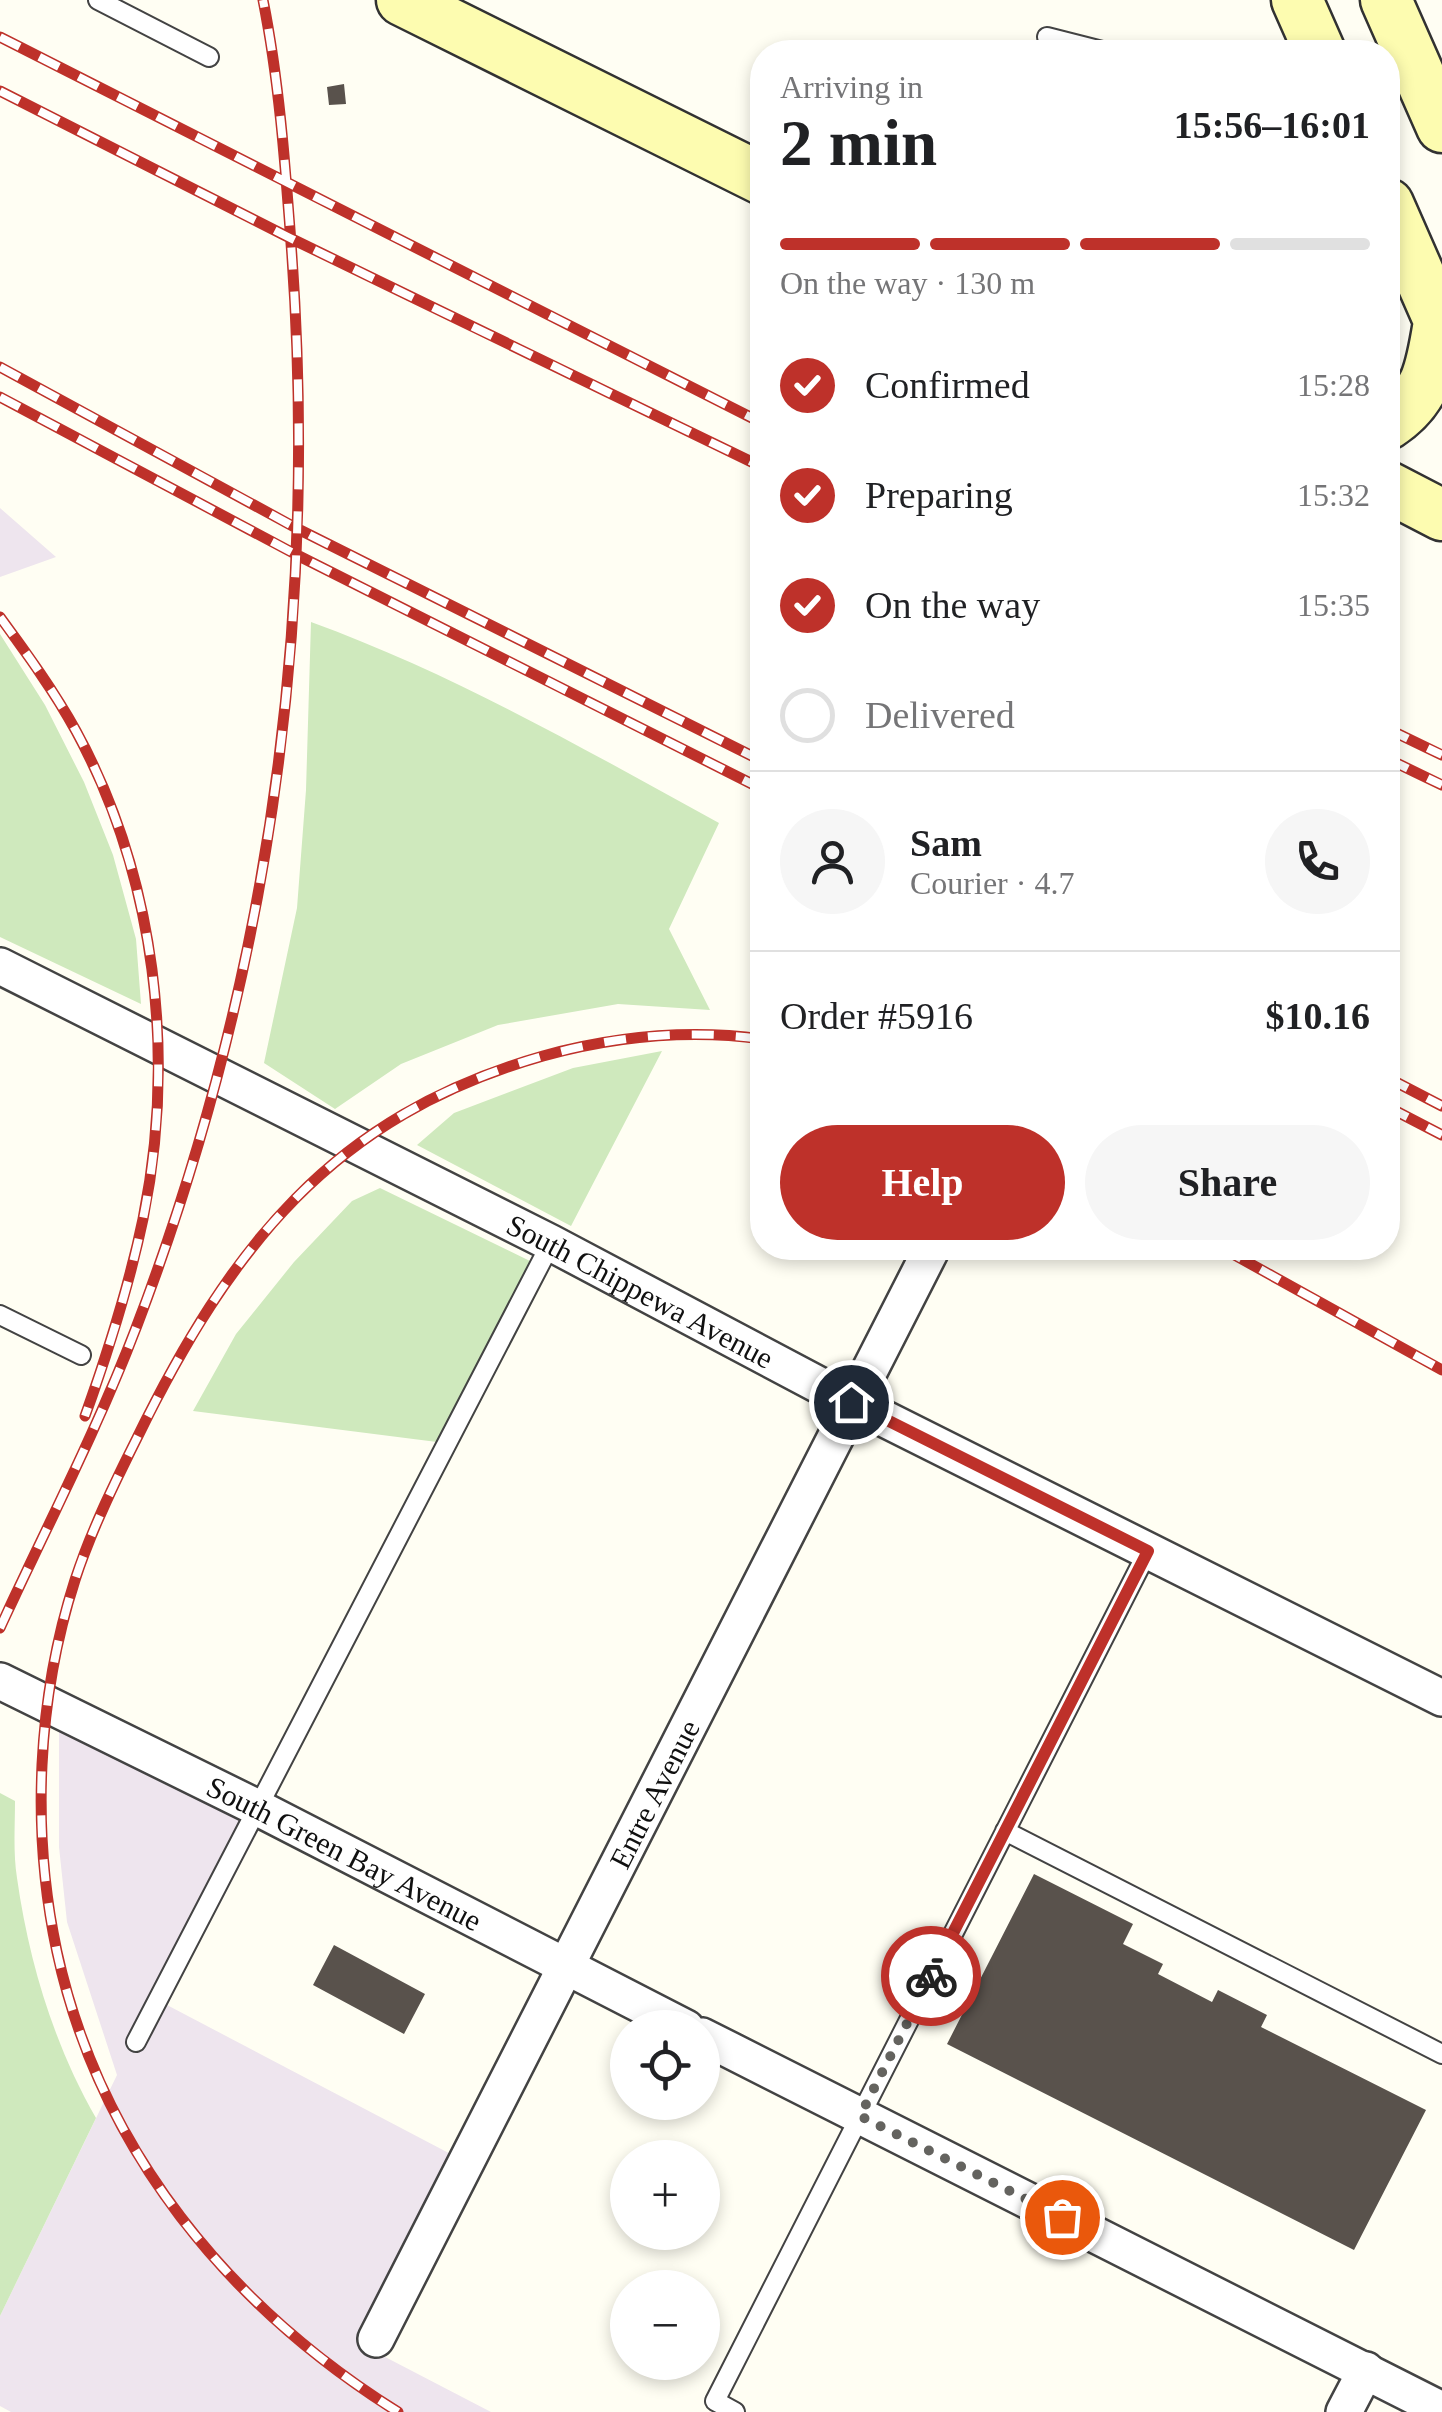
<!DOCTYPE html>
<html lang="en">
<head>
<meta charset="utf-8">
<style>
	:root { --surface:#fff; --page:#f6f6f6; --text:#202124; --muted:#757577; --line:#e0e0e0; --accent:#be312a }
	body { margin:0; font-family:"Times New Roman",serif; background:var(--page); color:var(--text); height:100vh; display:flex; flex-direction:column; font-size:38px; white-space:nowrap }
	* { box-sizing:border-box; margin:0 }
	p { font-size:32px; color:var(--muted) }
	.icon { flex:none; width:55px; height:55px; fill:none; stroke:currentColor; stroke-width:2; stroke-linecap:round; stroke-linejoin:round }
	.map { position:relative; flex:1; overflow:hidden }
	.panel { position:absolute; left:750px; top:40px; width:650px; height:1220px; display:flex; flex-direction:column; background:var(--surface); border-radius:40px; box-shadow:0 5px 15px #0003 }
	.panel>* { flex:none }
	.controls { position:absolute; left:610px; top:2010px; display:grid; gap:20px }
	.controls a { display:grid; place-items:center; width:110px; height:110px; border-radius:50%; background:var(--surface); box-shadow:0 5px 15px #0003; font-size:50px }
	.pin { position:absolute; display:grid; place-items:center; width:85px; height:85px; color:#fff; margin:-42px; border:5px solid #fff; border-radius:50%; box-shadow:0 2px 10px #0007 }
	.courier { position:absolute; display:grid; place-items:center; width:100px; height:100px; margin:-50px; border:8px solid #be312a; border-radius:50%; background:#fff; color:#222; box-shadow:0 2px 12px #0007 }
	.headline em { font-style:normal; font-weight:600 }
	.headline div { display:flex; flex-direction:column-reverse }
	.headline { display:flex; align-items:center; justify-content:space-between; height:170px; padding:0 30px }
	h1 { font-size:65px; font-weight:600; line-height:75px }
	.bar { display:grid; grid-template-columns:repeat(4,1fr); gap:15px 10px; align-content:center; height:120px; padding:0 30px }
	.bar i { height:12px; border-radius:8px; background:var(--line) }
	.bar .on { background:var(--accent) }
	.bar p { grid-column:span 4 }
	.line { display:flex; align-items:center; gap:25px; padding:0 30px; border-top:2px solid var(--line) }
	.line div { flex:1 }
	.round { display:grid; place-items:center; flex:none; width:105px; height:105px; border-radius:52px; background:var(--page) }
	ol { padding:0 30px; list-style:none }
	li { display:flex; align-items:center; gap:30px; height:110px }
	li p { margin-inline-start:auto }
	li .icon { padding:10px; border-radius:50%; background:var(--accent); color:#fff; stroke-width:4 }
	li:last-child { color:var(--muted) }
	li i { width:55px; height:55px; border:5px solid var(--line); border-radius:50% }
	.cta { display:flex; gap:20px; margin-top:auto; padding:20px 30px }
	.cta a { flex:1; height:115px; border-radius:60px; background:var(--accent); color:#fff; font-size:40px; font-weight:600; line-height:115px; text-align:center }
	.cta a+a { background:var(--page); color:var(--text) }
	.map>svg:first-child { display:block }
	.industrial { fill:#eee5ee }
	.green { fill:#cfe9bd }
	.building { fill:#59524c }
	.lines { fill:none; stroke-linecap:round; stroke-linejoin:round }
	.service-casing { stroke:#434343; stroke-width:22 }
	.minor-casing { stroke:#434343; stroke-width:40 }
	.secondary-casing { stroke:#323232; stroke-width:55 }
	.service { stroke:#fff; stroke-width:18 }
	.minor { stroke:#fff; stroke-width:35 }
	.secondary { stroke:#fdfcb0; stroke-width:50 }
	.rail-casing { stroke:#be312a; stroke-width:11 }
	.rail { stroke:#fff; stroke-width:8; stroke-dasharray:22; stroke-linecap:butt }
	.done { stroke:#64635f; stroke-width:10; stroke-dasharray:0 18 }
	.route { stroke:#be312a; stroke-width:12 }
	.labels { text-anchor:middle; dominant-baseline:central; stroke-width:10; stroke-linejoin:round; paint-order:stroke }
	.street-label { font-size:30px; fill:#101010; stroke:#fff }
</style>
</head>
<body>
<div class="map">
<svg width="1442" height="2412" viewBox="0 0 1442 2412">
	<rect width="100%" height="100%" fill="#fffef3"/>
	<!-- industrial -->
	<path class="industrial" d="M0,508L56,557L0,577Z
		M59,1720L264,1820L167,2005L462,2160L364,2346L491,2412H11L0,2406V2316L117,2075L67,1922L59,1847Z"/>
	<!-- green -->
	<path class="green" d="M311,622C454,674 586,750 719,823L669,929L710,1010L618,1004L498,1025L401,1064L335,1109L264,1063L297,908L306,790Z
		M0,634L45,705L84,782L113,855L136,939L141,1004L0,937Z
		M662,1051L571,1226L417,1145L454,1113L573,1068Z
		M380,1188L530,1261L437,1442L193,1411L236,1334L294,1262L352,1201Z
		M0,1793L15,1801C15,1826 13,1853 17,1878C29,1962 54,2045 96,2118L0,2316Z"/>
	<!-- building -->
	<path class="building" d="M344,84L346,104L329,105L327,87Z
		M1034,1874L1133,1924L1123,1944L1163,1964L1158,1974L1212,2002L1218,1990L1267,2015L1261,2027L1426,2110L1354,2250L947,2044Z
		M334,1945L425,1994L404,2034L313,1985Z"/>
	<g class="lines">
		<defs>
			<path id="service" d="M98,0L209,57
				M1047,37L1106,52
				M0,1315L81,1355
				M1005,1831L1442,2054
				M136,2042L551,1243
				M735,2412L715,2401L1148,1551"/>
			<g id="minor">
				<path id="s1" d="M0,966L551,1243L851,1402L1442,1698"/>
				<path id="s2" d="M0,1681L258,1808L686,2028"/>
				<path d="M702,2036L1442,2410"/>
				<path id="s3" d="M376,2339L932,1248"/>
				<path d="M1344,2412L1366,2370"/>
			</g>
			<path id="secondary" d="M402,0L762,179
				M1297,0L1320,52
				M1386,0L1442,127
				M1388,204L1442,327
				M1388,424C1428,398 1432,365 1439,322
				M1388,487L1442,515"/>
		</defs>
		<!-- service casing -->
		<use href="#service" class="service-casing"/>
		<!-- minor casing -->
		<use href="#minor" class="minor-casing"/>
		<!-- secondary casing -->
		<use href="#secondary" class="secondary-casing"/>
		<!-- service -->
		<use href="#service" class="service"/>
		<!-- minor -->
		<use href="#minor" class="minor"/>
		<!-- secondary -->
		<use href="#secondary" class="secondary"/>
		<defs>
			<path id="rail" d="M0,37L762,423
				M0,91L290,238L762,467
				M0,367L298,529L762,761
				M0,397L297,555L762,789
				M0,617C27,654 54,691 76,731C156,878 176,1056 143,1219C129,1286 108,1352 85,1416
				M1388,729L1442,755
				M1388,759L1442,785
				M1388,1078L1442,1106
				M1388,1107L1442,1135
				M1222,1248L1442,1370
				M0,1628C46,1528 97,1430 136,1328C270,978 319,616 291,243C285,162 279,80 263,0
				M398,2412C230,2307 100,2150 57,1952C31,1831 37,1698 75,1580C91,1531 114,1484 137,1438C230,1248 332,1116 543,1056C616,1036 687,1029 762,1039"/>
		</defs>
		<!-- rail casing -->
		<use href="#rail" class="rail-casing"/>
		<!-- rail -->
		<use href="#rail" class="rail"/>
	</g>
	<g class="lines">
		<!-- done -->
		<path class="done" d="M931,1976L860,2116L1062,2217"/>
		<!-- route -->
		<path class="route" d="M851,1402L1148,1551L931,1976"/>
	</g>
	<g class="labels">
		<!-- street labels -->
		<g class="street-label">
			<text stroke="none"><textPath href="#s1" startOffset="718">South Chippewa Avenue</textPath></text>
			<text stroke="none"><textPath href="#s3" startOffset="612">Entre Avenue</textPath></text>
			<text stroke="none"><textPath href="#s2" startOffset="385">South Green Bay Avenue</textPath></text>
		</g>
	</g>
</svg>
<div class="controls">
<a><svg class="icon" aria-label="locate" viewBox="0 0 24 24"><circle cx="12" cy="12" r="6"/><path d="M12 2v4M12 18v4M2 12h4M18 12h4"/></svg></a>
<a>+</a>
<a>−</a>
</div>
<div class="pin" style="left:1062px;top:2217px;background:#ea580c"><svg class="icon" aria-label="bag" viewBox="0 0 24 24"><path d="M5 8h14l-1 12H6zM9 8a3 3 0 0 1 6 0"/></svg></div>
<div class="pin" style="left:851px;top:1402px;background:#1f2937"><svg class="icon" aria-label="home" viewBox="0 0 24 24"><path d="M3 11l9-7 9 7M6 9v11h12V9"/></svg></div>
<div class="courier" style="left:931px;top:1976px"><svg class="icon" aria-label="bike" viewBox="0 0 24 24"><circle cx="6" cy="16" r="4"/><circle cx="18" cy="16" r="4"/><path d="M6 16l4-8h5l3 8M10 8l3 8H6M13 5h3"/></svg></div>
<section class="panel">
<div class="headline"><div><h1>2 min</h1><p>Arriving in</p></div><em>15:56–16:01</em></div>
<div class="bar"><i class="on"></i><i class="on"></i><i class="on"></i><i></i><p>On the way · 130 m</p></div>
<ol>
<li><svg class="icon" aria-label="check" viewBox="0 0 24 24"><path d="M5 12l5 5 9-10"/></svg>Confirmed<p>15:28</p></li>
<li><svg class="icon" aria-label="check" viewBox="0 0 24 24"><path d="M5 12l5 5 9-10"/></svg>Preparing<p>15:32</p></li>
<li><svg class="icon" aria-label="check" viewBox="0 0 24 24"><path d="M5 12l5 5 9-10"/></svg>On the way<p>15:35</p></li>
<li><i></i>Delivered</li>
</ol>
<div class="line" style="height:180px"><a class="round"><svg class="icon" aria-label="person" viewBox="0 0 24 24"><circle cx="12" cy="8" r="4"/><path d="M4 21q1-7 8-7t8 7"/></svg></a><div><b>Sam</b><p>Courier · 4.7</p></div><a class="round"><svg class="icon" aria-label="phone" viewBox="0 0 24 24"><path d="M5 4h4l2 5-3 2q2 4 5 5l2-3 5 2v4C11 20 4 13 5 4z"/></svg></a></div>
<div class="line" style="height:130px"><div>Order #5916</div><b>$10.16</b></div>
<div class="cta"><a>Help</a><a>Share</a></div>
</section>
</div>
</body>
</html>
